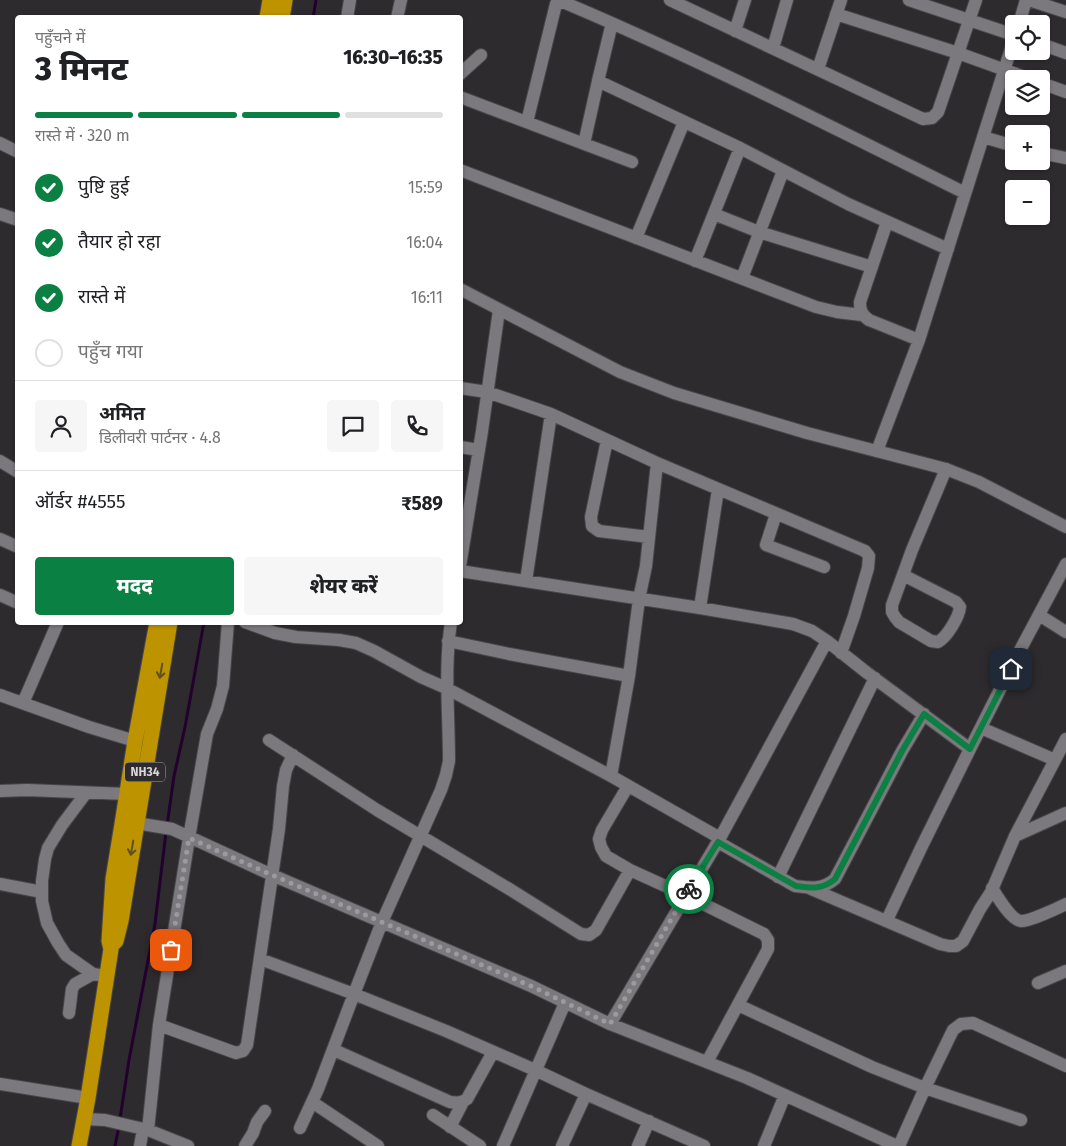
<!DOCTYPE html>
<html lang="hi">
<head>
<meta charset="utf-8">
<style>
	:root { --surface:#fff; --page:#f6f6f6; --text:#202124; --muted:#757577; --line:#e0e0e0; --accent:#0b8043 }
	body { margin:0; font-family:"Fira Sans","Noto Sans Devanagari",sans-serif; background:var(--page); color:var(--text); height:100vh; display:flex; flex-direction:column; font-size:19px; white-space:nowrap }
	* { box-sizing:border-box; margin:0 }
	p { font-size:16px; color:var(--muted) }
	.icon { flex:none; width:28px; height:28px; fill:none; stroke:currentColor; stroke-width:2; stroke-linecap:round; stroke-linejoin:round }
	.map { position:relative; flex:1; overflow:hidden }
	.details { position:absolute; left:15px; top:15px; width:448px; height:610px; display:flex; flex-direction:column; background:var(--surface); border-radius:5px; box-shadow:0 1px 4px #0004 }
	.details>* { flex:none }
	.buttons { position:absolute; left:1005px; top:15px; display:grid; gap:10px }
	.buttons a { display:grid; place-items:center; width:45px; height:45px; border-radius:5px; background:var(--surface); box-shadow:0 1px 4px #0004; font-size:25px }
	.pin { position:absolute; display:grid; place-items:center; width:42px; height:42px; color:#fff; margin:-21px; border-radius:10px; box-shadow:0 2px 8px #0006 }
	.courier { position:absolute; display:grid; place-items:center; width:50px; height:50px; margin:-25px; border:4px solid #0b8043; border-radius:50%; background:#fff; color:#222; box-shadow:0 1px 6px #0007 }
	.summary em { font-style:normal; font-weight:800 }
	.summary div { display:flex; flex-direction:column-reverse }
	.summary { display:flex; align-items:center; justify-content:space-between; height:85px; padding:0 20px }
	h1 { font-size:32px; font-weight:800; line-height:38px }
	.bar { display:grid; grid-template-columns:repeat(4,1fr); gap:8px 5px; align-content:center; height:60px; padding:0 20px }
	.bar i { height:6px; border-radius:4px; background:var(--line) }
	.bar .selected { background:var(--accent) }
	.bar p { grid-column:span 4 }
	.line { display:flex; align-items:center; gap:12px; padding:0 20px; border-top:1px solid var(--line) }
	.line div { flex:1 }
	.round { display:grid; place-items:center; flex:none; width:52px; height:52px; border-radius:5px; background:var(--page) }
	ol { padding:0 20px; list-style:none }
	li { display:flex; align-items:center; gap:15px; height:55px }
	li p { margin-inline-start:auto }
	li .icon { padding:5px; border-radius:50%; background:var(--accent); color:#fff; stroke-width:4 }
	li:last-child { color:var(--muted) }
	li i { width:28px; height:28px; border:2px solid var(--line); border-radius:50% }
	.cta { display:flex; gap:10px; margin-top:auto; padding:10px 20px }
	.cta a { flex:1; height:58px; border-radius:5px; background:var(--accent); color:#fff; font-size:20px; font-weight:800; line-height:58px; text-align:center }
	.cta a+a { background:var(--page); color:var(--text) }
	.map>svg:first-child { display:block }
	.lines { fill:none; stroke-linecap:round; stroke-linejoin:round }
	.stream { stroke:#24002f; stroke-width:3 }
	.street-casing { stroke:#484649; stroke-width:14 }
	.secondary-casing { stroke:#484649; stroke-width:14 }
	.highway-casing { stroke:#484649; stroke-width:17 }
	.street { stroke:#7c797e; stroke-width:12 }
	.secondary { stroke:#7c797e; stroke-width:12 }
	.highway { stroke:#bd9300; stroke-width:15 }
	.oneway { stroke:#604f1f }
	.done { stroke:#9c9a9e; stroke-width:5; stroke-dasharray:0 9 }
	.route { stroke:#0b8043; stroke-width:6 }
	.labels { text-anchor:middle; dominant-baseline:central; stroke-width:4; stroke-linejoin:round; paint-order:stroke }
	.shield { fill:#2e2b2f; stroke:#a5a3a6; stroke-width:1 }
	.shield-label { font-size:12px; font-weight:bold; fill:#d8d6d9 }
</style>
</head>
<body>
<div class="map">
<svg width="1066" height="1146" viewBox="0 0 1066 1146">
	<rect width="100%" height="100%" fill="#2e2b2f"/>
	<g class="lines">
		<!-- stream -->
		<path class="stream" d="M313,18L316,0
			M167,826L174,776L185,727L204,622
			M120,1119L129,1060L155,924L166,832
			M115,1146L119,1126"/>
		<defs>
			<path id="street" d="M670,0L923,119L932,118L938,112L976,0
				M909,0L1014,35
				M1029,0L1066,12
				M836,14L958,53L1030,79
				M347,18L350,0
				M397,18L401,0
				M1019,24L1026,0
				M735,31L745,0
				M1041,44L1066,53
				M773,48L787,0
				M818,69L841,0
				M460,74L481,55
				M598,81L612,23
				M1041,83L1066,92
				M460,97L632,162
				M527,122L555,8L556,4L563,2C700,60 832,127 965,193
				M983,137L1014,146
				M0,143L18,152
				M584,144L598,81L740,148L848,204L948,249
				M1041,153L1066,158
				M460,170L816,307L837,312L862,315
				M0,214L18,220
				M714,214L759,232L872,267
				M887,222L860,302C860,311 862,315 869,320L919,340
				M636,238L684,122
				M695,261L740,148
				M742,278L783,171
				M460,388L487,392L551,414L657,463L865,551L869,556L868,568L854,616L841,653
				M607,440L591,517L592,526L599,531L649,537
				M460,447L479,450
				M877,451L919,340L1014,39
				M0,461L18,472
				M776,514L766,545L824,567
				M0,539L18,547
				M460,566L482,431L499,310
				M460,571L700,608L793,624L812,631L827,641L866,672L970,749
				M903,575L956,602L960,607C959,617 947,637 938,642L931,641L899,622L895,617L892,612V605L912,550L946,469
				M526,581L551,414
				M0,595L18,603
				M700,608L718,489
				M1039,615L1066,632
				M245,622L275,633L296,637L339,640L356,643L374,651L421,677L446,688L611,776L720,838
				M448,641L509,654L629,676
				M0,695L89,727L135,741
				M23,703L58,622
				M981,728L1055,760
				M269,740L377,810L511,890L581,934L589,935L596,930L630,870
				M611,776L629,676L639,599L646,566L657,463
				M628,786L602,830L599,839L601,847L606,856L630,870L685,895L764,934L768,940V949L707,1062
				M0,791L27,790L127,794
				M86,793L62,825L48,848L45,859L42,881V901L47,923L58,943L66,955L93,974L107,976
				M136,823L172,829L272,875L531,986L610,1024L747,1078L897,1146
				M1015,836L1066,813
				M718,842L795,886C811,888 822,890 835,879L902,751L924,714
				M778,877L875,678
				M0,884L42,892
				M809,888L940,944L949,946H956L963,941L980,909L991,892L1015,836L1066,739
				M992,888C997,896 1011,920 1021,921C1028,922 1058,908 1066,904
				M887,920L921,848L970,749L1018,654L1066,564
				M260,959L354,994L446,1031L535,1070L586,1094L704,1146
				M1038,983L1066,971
				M738,1005L872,1067L925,1088L1021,1120
				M69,1013L72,989L75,984L93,974
				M610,1024L720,838L827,641
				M159,1025L236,1053L243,1051L247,1045L279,829L283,786L286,770L293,755
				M334,1050L450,1102C457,1103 461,1103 467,1099L493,1052
				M0,1084L88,1098
				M312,1102L378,1146
				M433,1115L480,1146
				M84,1119L105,1120L148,1130L188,1146
				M450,1127L463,1102
				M300,1128L318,1089L354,994L382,922L441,790L446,775L449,761C449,714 444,669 451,622
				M148,1130L159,1025L189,838L207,734L217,709L223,686L228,622
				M140,1146L143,1129
				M245,1146L253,1133L257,1122L265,1111
				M503,1146L565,1003
				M562,1146L586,1094
				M638,1146L649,1121
				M764,1146L785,1095
				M899,1146L925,1088L953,1030L961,1024L973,1023L1038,1053L1066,1066"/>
			<path id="secondary" d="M460,289L620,372L674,393L807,433L946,469L979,482L1066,527"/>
			<path id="highway" d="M267,18L270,0
				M282,18L285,0
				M114,943L116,941L121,921L170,622
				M79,1146L88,1098L111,949L109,941L113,879L123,818L135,741L157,622"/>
		</defs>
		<!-- street casing -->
		<use href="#street" class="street-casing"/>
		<!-- secondary casing -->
		<use href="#secondary" class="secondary-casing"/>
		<!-- highway casing -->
		<use href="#highway" class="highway-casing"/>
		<!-- street -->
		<use href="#street" class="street"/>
		<!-- secondary -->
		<use href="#secondary" class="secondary"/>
		<!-- highway -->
		<use href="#highway" class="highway"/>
	</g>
	<!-- one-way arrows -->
	<defs><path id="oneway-shaft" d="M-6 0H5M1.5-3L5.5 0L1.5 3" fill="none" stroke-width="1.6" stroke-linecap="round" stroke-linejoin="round" transform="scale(1.25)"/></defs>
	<g class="oneway">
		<use href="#oneway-shaft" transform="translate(161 671) rotate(100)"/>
		<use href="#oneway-shaft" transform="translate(132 848) rotate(100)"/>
	</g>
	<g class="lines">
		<!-- done -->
		<path class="done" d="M171,950L189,838L272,875L531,986L610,1024L689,889"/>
		<!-- route -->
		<path class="route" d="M689,889L718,842L796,886C811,888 822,890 835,879L902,751L924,714L970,749L1011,669"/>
	</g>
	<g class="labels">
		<!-- shield labels -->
		<rect class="shield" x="125" y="762.5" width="40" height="19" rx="4"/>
		<g class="shield-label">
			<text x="145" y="772">NH34</text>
		</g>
	</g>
</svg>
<div class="buttons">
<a><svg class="icon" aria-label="locate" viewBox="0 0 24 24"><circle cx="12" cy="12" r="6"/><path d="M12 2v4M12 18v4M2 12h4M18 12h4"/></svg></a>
<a><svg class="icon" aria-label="layers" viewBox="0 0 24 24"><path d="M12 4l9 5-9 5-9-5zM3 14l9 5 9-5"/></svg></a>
<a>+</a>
<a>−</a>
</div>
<div class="pin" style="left:171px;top:950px;background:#ea580c"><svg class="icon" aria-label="bag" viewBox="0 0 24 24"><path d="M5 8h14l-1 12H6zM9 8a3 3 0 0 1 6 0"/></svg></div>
<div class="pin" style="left:1011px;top:669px;background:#1f2937"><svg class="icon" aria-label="home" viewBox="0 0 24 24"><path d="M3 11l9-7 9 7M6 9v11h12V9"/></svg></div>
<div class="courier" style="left:689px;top:889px"><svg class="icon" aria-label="bike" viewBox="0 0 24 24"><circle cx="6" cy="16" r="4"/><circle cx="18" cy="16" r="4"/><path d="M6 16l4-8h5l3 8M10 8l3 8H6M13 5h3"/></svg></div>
<section class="details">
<div class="summary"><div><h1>3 मिनट</h1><p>पहुँचने में</p></div><em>16:30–16:35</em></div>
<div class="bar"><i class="selected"></i><i class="selected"></i><i class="selected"></i><i></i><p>रास्ते में · 320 m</p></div>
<ol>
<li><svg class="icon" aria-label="check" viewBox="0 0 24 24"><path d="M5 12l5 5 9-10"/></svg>पुष्टि हुई<p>15:59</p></li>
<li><svg class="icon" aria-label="check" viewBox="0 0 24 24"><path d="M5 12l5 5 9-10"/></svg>तैयार हो रहा<p>16:04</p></li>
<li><svg class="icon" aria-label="check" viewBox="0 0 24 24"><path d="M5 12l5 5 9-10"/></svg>रास्ते में<p>16:11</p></li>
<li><i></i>पहुँच गया</li>
</ol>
<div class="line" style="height:90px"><a class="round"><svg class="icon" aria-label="person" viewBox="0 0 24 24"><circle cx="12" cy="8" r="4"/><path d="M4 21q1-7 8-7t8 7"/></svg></a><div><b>अमित</b><p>डिलीवरी पार्टनर · 4.8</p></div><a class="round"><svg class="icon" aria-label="chat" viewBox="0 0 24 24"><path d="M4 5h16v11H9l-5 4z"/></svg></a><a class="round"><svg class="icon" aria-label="phone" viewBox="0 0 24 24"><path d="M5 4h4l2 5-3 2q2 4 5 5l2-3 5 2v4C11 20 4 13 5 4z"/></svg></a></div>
<div class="line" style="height:65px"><div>ऑर्डर #4555</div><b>₹589</b></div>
<div class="cta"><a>मदद</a><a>शेयर करें</a></div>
</section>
</div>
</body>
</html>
